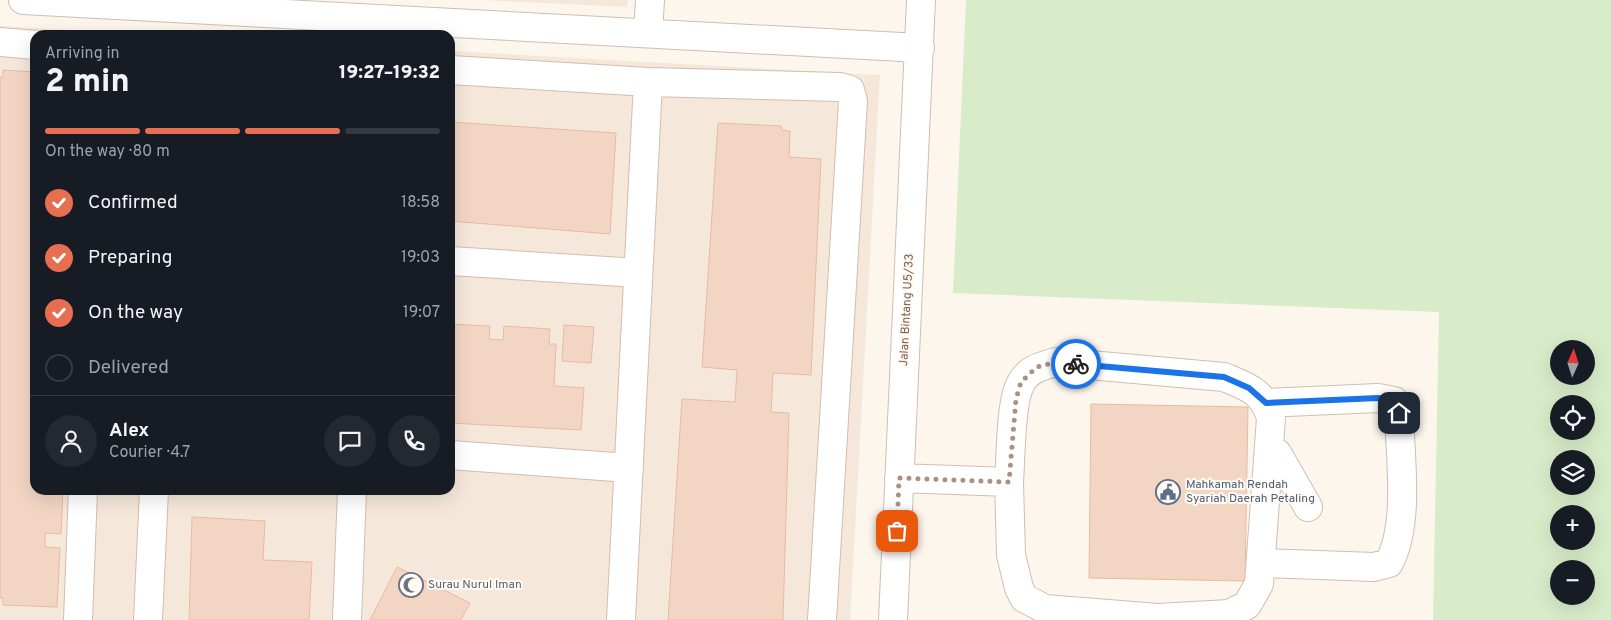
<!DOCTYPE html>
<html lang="en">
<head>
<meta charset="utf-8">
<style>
	:root { --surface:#171b24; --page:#242831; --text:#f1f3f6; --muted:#9ea1a6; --line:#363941; --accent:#e76f51 }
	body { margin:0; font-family:Overpass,sans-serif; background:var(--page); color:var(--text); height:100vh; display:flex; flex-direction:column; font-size:19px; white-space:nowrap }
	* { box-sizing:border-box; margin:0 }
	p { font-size:16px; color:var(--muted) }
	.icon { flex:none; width:28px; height:28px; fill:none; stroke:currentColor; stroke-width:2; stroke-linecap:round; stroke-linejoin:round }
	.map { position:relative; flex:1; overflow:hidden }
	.side { position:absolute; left:30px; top:30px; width:425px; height:465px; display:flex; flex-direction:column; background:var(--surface); border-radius:15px; box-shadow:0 5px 20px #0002 }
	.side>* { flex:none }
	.needle { width:32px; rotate:3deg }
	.controls { position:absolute; left:1550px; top:340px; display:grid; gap:10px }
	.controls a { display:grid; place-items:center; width:45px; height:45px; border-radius:50%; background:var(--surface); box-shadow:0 5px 20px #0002; font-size:25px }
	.pin { position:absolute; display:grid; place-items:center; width:42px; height:42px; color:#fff; margin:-21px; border-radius:10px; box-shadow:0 2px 8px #0006 }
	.courier { position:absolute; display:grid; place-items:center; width:50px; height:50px; margin:-25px; border:4px solid #1a73e8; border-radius:50%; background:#fff; color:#222; box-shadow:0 1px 6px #0007 }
	.overview em { font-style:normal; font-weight:800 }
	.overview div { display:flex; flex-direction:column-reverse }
	.overview { display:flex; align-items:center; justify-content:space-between; height:85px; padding:0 15px }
	h1 { font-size:32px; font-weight:800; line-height:38px }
	.bar { display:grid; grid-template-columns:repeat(4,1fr); gap:8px 5px; align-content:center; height:60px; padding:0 15px }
	.bar i { height:6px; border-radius:4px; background:var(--line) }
	.bar .active { background:var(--accent) }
	.bar p { grid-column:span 4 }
	.line { display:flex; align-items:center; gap:12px; padding:0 15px; border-top:1px solid var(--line) }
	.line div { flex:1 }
	.round { display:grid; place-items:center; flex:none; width:52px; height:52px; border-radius:26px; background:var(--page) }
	ol { padding:0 15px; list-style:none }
	li { display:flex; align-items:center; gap:15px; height:55px }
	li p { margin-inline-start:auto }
	li .icon { padding:5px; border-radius:50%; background:var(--accent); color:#fff; stroke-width:4 }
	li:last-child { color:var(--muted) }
	li i { width:28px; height:28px; border:2px solid var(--line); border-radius:50% }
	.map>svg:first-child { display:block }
	.residential { fill:#f5e8da }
	.green { fill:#d8ecc9; fill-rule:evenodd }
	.building { fill:#f3d5c3; stroke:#e6bba3 }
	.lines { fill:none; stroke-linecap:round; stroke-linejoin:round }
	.minor-casing { stroke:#d1beb0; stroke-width:30 }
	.minor { stroke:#fff; stroke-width:28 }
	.done { stroke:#a89285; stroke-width:5; stroke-dasharray:0 9 }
	.route { stroke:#1a73e8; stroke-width:6 }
	.labels { text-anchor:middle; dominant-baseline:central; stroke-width:4; stroke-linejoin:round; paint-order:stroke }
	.street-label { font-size:12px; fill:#7a5c4d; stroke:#fffaf3 }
	.service-label { font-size:12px; fill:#4e5e75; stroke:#fffaf3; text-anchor:start }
	.worship-label { font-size:12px; fill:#5b616d; stroke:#fffaf3; text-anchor:start }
</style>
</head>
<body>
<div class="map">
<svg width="1611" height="620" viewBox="0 0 1611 620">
	<rect width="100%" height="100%" fill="#fdf6ec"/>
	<!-- residential -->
	<path class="residential" d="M482,0H628L627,7Z
		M0,26L164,35H35V490H450V51L880,75L850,620H0Z"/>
	<!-- green -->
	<path class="green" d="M966,0H1611V620H1433L1439,312L953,293ZM1559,349H1586V376H1559ZM1559,404H1586V431H1559ZM1559,459H1586V486H1559ZM1559,514H1586V541H1559ZM1559,569H1586V596H1559Z"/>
	<!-- building -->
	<path class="building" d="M3,70L35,72V327H31L30,357L35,358V490H63L61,534L45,533V547L60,548L57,607L3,605V598H0V77H3Z
		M450,122L616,133L610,234L450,221Z
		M718,123L781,126L782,130L790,131L789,157L821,159L811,375L773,373L771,412L789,413L783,620H668L682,399L735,402L737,370L702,367Z
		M450,324L490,326L489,339L503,340L504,326L550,329L549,344H556L554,386L584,388L581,430L450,423Z
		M564,325L594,327L591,363L562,361Z
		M1091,404L1248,407L1245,581L1089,578Z
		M192,517L265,521L263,560L312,562L309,620H189Z
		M397,567L470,603L461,620H370Z"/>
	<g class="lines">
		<defs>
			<path id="minor" d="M23,0L920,48
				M648,33L650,0
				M0,42L35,45
				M450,70L648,82L840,87L850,90L853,101L822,620
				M450,261L638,273
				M1269,448L1277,453L1308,507
				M450,455L629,468
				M899,478L1009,482C1011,459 1010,401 1021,383C1028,369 1042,366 1056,362L1224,377C1248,387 1263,391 1271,418L1259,584L1247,605L1229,614L1158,618L1045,609L1024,598L1019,588L1011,555L1009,482
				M1261,563L1374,567L1389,563C1410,523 1400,457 1399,413L1394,401L1378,398L1266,403
				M78,620L83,490
				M148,620L154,490
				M347,620L352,490
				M621,620L648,82
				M893,620L921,0"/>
		</defs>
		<!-- minor casing -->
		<use href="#minor" class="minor-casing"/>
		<!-- minor -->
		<use href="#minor" class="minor"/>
	</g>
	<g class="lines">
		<!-- done -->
		<path class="done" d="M897,531L899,478L1009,482L1016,399L1021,382L1037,367L1056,362L1076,364"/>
		<!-- route -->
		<path class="route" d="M1076,364L1224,377L1249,388L1266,403L1378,398L1394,401L1399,413"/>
	</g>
	<!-- icons -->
	<defs>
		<symbol id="civic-ring" viewBox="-11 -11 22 22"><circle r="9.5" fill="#fffaf3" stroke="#5c6f8a" stroke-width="1.5"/><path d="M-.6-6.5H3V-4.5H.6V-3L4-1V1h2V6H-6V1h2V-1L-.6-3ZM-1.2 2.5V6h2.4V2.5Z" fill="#5c6f8a"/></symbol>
		<symbol id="mosque-ring" viewBox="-11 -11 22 22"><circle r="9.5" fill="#fffaf3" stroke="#6b7280" stroke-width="1.5"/><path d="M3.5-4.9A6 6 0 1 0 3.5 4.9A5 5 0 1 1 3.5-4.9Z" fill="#6b7280"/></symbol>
	</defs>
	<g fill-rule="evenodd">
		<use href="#civic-ring" x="1154" y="478" width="28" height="28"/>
		<use href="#mosque-ring" x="397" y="571" width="28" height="28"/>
	</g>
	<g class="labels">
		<!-- street labels -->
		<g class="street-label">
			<text transform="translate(907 310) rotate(-87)">Jalan Bintang U5/33</text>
		</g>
		<!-- service labels -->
		<g class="service-label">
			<text x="1186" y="485">Mahkamah Rendah<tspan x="1186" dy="14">Syariah Daerah Petaling</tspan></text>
		</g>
		<!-- worship labels -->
		<g class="worship-label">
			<text x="428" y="585">Surau Nurul Iman</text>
		</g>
	</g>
</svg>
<div class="controls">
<a><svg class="needle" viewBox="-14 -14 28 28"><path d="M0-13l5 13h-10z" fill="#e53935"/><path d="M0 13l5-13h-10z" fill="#9ea1a6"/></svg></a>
<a><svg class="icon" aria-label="locate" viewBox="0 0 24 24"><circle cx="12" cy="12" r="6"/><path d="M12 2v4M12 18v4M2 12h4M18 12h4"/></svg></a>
<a><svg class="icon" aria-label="layers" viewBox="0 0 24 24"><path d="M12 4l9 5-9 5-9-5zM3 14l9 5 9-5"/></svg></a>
<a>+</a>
<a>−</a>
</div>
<div class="pin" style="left:897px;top:531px;background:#ea580c"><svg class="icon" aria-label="bag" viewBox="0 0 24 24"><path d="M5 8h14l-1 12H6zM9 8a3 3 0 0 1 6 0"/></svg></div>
<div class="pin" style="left:1399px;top:413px;background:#1f2937"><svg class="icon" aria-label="home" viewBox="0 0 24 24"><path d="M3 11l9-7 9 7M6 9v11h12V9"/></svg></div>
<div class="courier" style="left:1076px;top:364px"><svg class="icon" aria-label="bike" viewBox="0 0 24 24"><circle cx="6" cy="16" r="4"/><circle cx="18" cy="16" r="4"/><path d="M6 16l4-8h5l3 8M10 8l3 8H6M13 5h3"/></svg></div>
<section class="side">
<div class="overview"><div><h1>2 min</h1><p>Arriving in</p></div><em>19:27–19:32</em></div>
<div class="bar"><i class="active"></i><i class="active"></i><i class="active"></i><i></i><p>On the way · 80 m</p></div>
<ol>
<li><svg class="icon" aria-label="check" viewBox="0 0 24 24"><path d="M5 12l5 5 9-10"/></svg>Confirmed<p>18:58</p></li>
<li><svg class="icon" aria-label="check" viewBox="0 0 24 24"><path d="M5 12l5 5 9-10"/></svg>Preparing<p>19:03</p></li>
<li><svg class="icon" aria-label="check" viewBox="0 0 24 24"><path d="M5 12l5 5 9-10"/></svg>On the way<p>19:07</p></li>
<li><i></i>Delivered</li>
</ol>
<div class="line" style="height:90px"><a class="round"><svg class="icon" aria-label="person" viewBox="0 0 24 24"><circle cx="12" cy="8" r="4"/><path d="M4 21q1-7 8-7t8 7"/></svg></a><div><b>Alex</b><p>Courier · 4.7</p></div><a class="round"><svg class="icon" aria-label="chat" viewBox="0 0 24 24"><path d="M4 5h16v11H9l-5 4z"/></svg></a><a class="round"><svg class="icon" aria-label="phone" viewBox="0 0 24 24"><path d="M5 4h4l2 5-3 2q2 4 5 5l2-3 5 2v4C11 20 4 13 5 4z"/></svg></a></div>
</section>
</div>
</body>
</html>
